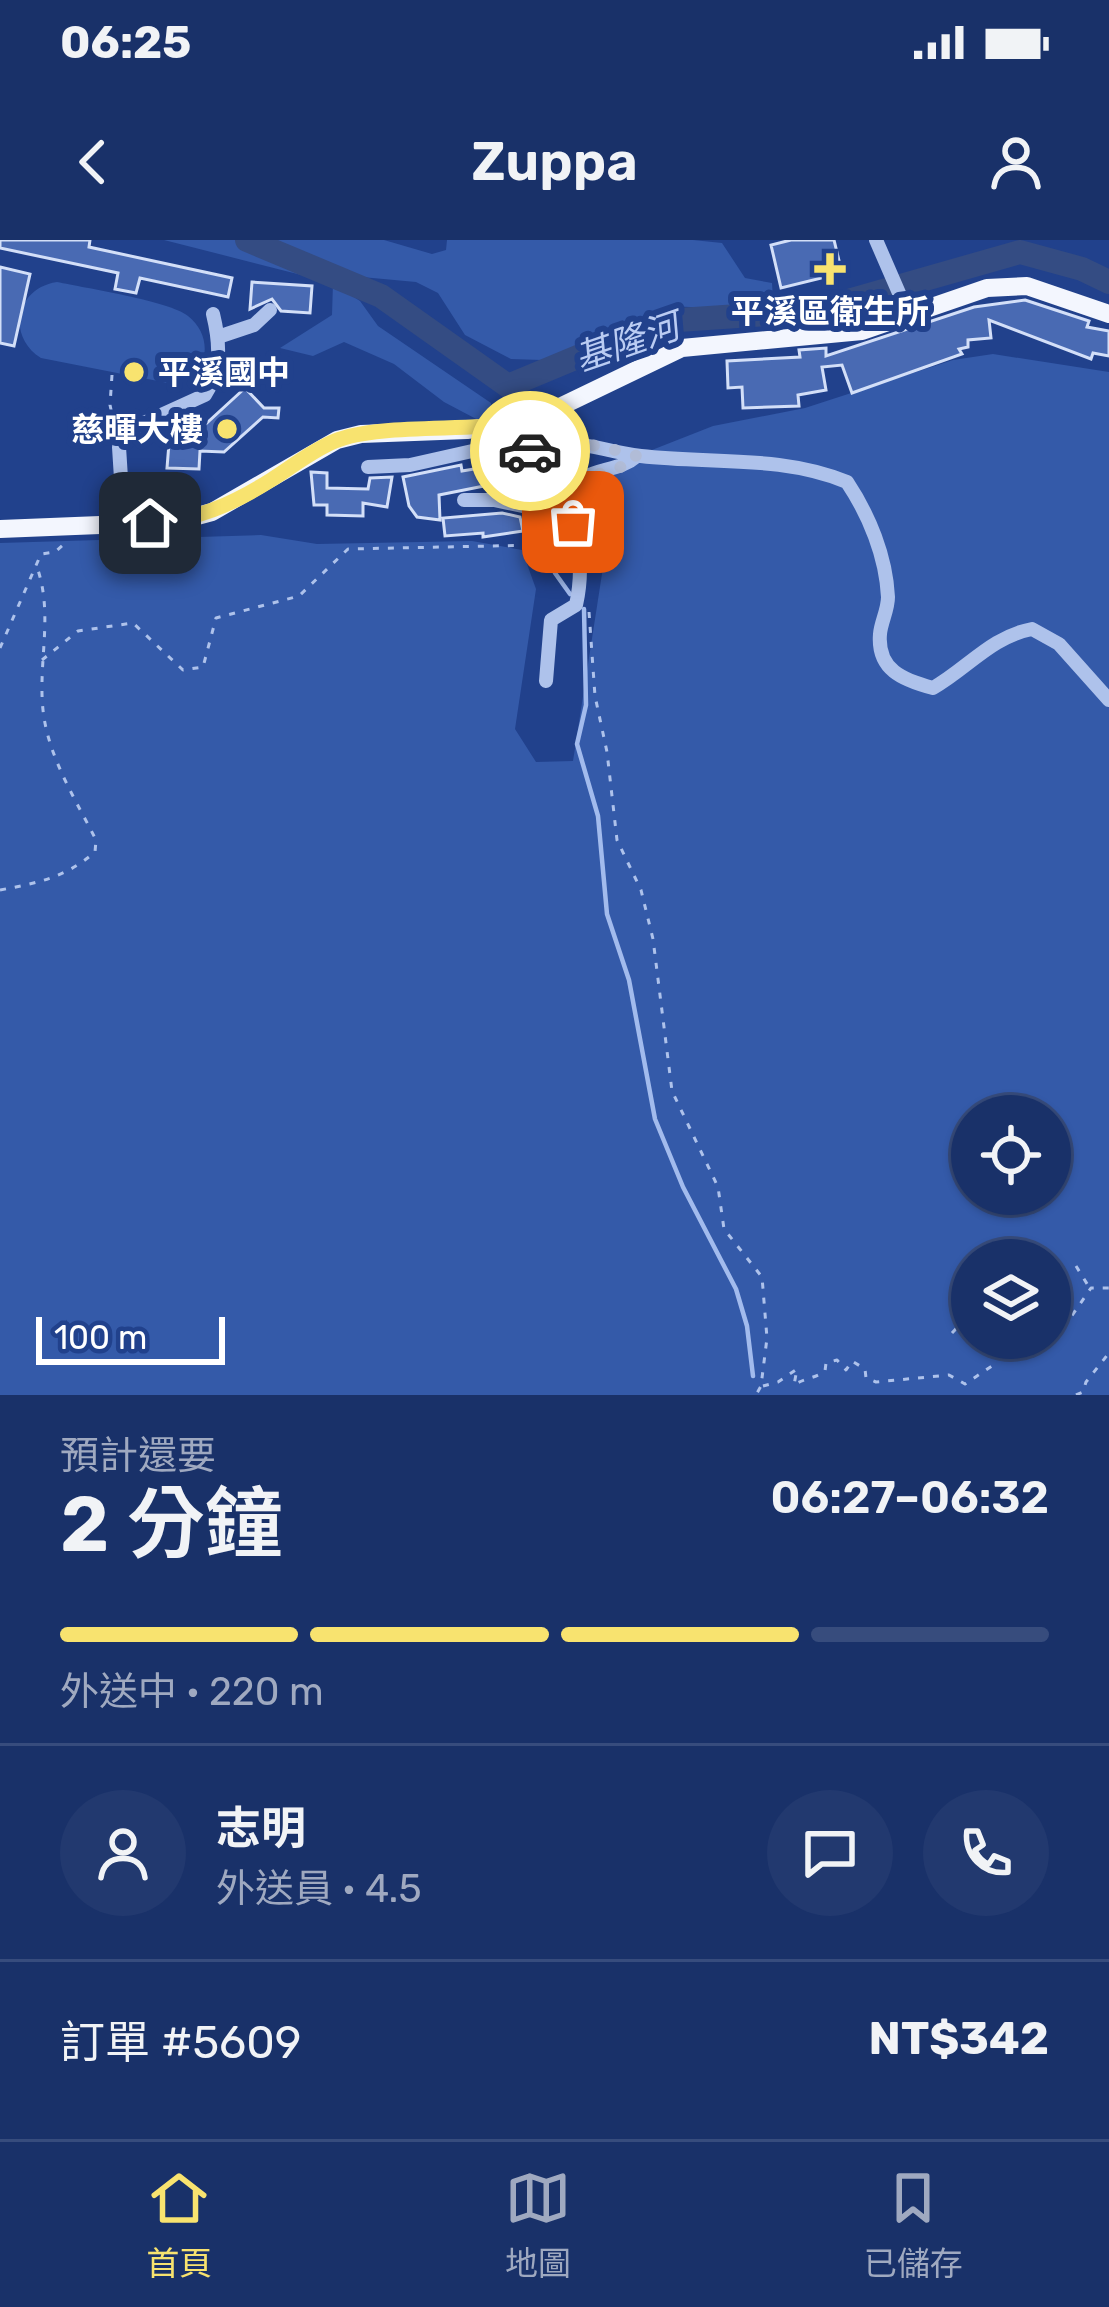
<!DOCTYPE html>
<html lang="zh-TW">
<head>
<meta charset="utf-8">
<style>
	:root { --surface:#193169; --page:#22396f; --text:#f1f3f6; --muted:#9fa9c0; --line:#374c7d; --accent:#f8e36f }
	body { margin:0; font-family:Rubik,"Noto Sans TC",sans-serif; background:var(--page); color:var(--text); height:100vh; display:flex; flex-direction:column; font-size:45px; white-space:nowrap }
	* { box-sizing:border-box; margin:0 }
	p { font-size:39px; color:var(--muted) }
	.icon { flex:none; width:66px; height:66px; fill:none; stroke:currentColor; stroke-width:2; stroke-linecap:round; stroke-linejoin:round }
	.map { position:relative; height:1155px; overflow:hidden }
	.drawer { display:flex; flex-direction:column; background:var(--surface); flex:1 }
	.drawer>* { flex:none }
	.buttons { position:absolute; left:951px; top:855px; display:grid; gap:24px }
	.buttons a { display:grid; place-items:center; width:120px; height:120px; border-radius:50%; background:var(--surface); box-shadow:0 3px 9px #0004,0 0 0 3px var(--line); font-size:60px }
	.scale { position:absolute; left:36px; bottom:30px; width:189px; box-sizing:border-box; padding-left:12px; border:6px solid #fff; border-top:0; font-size:33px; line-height:42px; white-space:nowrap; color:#fff; -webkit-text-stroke:9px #21418c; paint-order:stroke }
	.pin { position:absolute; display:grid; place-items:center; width:102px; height:102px; color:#fff; margin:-51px; border-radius:24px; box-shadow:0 6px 18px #0006 }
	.courier { position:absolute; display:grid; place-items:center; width:120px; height:120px; margin:-60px; border:9px solid #f8e36f; border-radius:50%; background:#fff; color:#222; box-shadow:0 3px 15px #0007 }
	.headline em { font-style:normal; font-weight:600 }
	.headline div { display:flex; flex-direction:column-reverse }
	.headline { display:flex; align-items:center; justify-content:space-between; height:204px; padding:0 60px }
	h1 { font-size:78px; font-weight:600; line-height:90px }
	.bar { display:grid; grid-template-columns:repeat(4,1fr); gap:18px 12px; align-content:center; height:144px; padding:0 60px }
	.bar i { height:15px; border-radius:9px; background:var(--line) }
	.bar .active { background:var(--accent) }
	.bar p { grid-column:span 4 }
	.line { display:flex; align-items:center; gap:30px; padding:0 60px; border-top:3px solid var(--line) }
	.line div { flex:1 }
	.round { display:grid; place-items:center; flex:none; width:126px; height:126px; border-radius:63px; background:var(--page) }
	.status { display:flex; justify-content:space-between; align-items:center; height:84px; padding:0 60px; background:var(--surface); direction:ltr }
	.status svg { height:33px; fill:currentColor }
	header { display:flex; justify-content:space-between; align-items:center; height:156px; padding:0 60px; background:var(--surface); font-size:54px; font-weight:600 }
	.tabs { display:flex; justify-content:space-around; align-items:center; height:168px; border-top:3px solid var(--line); background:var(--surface); font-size:33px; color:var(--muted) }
	.tabs a { display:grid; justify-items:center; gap:6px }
	.tabs .active { color:var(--accent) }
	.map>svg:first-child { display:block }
	.green { fill:#345aa9; fill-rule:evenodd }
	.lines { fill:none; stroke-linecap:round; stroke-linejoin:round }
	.stream { stroke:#a2bbed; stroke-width:4.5 }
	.river { stroke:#344c83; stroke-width:24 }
	.building { fill:#496ab3; stroke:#d3dff8; stroke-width:3 }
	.path { stroke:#aec2eb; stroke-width:3; stroke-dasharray:6 9; stroke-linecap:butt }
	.minor { stroke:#aec2eb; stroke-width:14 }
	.major { stroke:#f3f6fe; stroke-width:18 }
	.done { stroke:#b1bcd7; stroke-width:12; stroke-dasharray:0 21.6 }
	.route { stroke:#f8e36f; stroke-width:15 }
	.poi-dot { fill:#f8e36f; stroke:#21418c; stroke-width:4.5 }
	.labels { text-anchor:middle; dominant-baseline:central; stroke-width:12; stroke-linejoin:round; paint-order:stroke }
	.poi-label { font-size:33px; font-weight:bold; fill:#fff; stroke:#21418c }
	.water-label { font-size:36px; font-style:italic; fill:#baccf3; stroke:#21418c }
</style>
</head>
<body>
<div class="status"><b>06:25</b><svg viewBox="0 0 49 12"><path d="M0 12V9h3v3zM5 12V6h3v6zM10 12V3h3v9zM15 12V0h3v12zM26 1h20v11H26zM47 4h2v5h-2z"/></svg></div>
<header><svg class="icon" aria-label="back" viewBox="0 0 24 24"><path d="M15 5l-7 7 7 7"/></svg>Zuppa<svg class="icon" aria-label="person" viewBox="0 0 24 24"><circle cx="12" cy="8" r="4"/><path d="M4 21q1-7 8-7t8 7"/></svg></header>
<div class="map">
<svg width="1109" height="1155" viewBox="0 0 1109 1155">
	<rect width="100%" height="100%" fill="#21418c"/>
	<!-- green -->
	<path class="green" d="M164,0H384L432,14L446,10L447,0H693L722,3L745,38L772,43L773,59L764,65L729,69L670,66L542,120L511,119L465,95L438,53L416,42L351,36L349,54L360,61L378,86L491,163L492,178L480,181L444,162L394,124L344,102L313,116L280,108L332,75L333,43Z
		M57,42C85,48 170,61 188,76C217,99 207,142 168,143L41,118C6,96 16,48 57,42Z
		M993,114L1109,132V1155H0V303L261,295L317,304L472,301L522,310L536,349L515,489L536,522L573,521L604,321L578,285L575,251L601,230L713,186L805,168L953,120ZM972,876H1050V954H972ZM972,1020H1050V1098H972Z"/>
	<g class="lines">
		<!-- stream -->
		<path class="stream" d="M507,179L508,146
			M525,233L532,258
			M537,279L542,299
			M547,312L555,333L570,354
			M584,369L586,465L577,504L598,576L607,674L629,740L655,879L683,947L736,1049L747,1086L753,1136"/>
		<!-- river -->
		<path class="river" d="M247,0L381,56L508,146L664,81L813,71L1020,12L1082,29L1109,42"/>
	</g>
	<!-- building -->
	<path class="building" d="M0,0H90L89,7L232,38L228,57L140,38L136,53L115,49L118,33L0,8Z
		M791,0H834L842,33L781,48L771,5Z
		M0,27L30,34L14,106L0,103Z
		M252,42L312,46L310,73L281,71L272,59L250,69Z
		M1025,60L1089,81L1087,87L1109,91V116L1093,113L1091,119L989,80L991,98L968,100V107L959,109L962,114L852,153L842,125L822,127L826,150L798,155L799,166L743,168L742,147L728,148L727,121L800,117L799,110L826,108V116L974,67Z
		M245,148L264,168H279L278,178L263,177L224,212L200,211L199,229L167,228L170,191L197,192Z
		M461,225L462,231L492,226L494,244L439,255L440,280L417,277L409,266L403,237Z
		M311,232L327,233V248L368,249L370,238L392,237L387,267L363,263V276L327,275V265H314Z
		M502,273L520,277L523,291L483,297V293L445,296L443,278Z"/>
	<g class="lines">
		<!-- path -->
		<path class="path" d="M112,135L110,165L115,188
			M589,372L595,456L607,512L617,600L641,650L653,699L672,851L718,947L724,989L762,1037L767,1098L761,1146L756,1155
			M0,408L41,314L55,312L64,304
			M42,420L78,391L133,383L183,430L203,427L216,378L299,356L348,309L541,305L566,309
			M0,650C37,643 65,638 95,612L96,600C76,560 48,517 43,470C38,422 53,377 38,330
			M1076,1026L1089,1047
			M1050,1032V1039
			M1050,1084L1056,1073L1071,1077L1091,1048H1109
			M952,1093L972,1072
			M1014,1098L1019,1102L1022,1098
			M763,1146L778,1142L797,1129L794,1145C804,1138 814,1139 825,1131L826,1123L837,1120L846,1130L852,1121L865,1129L866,1138L876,1142L949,1135L965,1144L992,1126L1010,1098
			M1076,1155L1083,1152L1086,1142L1109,1113"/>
		<!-- minor -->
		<path class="minor" d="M876,0L909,76
			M218,97L254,85L270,70
			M510,184L529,212C582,195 592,210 641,216C710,224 782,215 847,242C869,275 886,316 888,357C888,370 881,382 880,394C877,430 903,440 933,448C968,428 991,397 1032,389L1059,404L1109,460
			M368,227L410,225L499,205L517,223L528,222L529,212
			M464,260H494L546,271C561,262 570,247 583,238C601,228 621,230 637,216
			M124,285L119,207L139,185L205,155C222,129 220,103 213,74
			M546,441L551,380L576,365C584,329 580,294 562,261"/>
		<!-- major -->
		<path class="major" d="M0,289L175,282L212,272L337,200L361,194L467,190L510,184L545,174L682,108L862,91L987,48L1027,46L1109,74"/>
	</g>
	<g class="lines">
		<!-- done -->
		<path class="done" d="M530,211C572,198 595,204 637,216L627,225L583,239L562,261L573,282"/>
		<!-- route -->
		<path class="route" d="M150,283C195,281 233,264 271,240C292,227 311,211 335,201C375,184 461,191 510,184L530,211"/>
	</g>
	<!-- markers -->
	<g class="poi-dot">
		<path d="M824 11h12v12h12v12h-12v12h-12v-12h-12v-12h12z"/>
		<circle cx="134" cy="132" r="12"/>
		<circle cx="227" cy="189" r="12"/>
	</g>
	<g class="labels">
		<!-- poi labels -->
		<g class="poi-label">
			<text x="830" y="71">平溪區衛生所</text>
			<text x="158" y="132" text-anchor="start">平溪國中</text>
			<text x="203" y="189" text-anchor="end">慈暉大樓</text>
		</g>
		<!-- water labels -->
		<g class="water-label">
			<text transform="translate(627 102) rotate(-19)">基隆河</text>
		</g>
	</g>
</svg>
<div class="buttons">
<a><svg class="icon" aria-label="locate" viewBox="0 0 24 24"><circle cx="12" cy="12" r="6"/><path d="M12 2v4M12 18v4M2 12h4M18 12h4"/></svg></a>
<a><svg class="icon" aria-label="layers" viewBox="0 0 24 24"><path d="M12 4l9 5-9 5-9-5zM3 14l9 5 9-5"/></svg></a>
</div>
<div class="scale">100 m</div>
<div class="pin" style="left:573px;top:282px;background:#ea580c"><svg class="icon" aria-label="bag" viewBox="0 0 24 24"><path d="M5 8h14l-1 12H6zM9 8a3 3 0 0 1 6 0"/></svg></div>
<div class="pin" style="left:150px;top:283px;background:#1f2937"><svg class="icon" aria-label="home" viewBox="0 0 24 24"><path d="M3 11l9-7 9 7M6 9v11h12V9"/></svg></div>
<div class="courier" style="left:530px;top:211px"><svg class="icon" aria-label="car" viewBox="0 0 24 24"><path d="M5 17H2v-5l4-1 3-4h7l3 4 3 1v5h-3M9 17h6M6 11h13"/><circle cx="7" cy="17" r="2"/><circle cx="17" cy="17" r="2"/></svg></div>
</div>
<section class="drawer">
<div class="headline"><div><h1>2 分鐘</h1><p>預計還要</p></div><em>06:27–06:32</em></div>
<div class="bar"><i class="active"></i><i class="active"></i><i class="active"></i><i></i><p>外送中 · 220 m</p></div>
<div class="line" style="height:216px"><a class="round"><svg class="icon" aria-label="person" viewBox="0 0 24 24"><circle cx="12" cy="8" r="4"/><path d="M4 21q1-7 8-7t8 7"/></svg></a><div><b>志明</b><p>外送員 · 4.5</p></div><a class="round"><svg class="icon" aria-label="chat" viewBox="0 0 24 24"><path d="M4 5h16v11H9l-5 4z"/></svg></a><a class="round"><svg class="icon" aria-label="phone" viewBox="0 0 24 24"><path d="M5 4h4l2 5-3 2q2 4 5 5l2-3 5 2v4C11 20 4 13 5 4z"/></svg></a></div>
<div class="line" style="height:156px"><div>訂單 #5609</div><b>NT$342</b></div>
</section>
<nav class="tabs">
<a class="active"><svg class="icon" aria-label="home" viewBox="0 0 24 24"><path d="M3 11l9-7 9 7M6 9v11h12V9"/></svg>首頁</a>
<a><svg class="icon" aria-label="map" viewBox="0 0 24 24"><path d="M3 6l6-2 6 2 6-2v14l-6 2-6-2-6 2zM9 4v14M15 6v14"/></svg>地圖</a>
<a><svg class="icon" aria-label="saved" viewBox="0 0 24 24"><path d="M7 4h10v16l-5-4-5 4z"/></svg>已儲存</a>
</nav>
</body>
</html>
